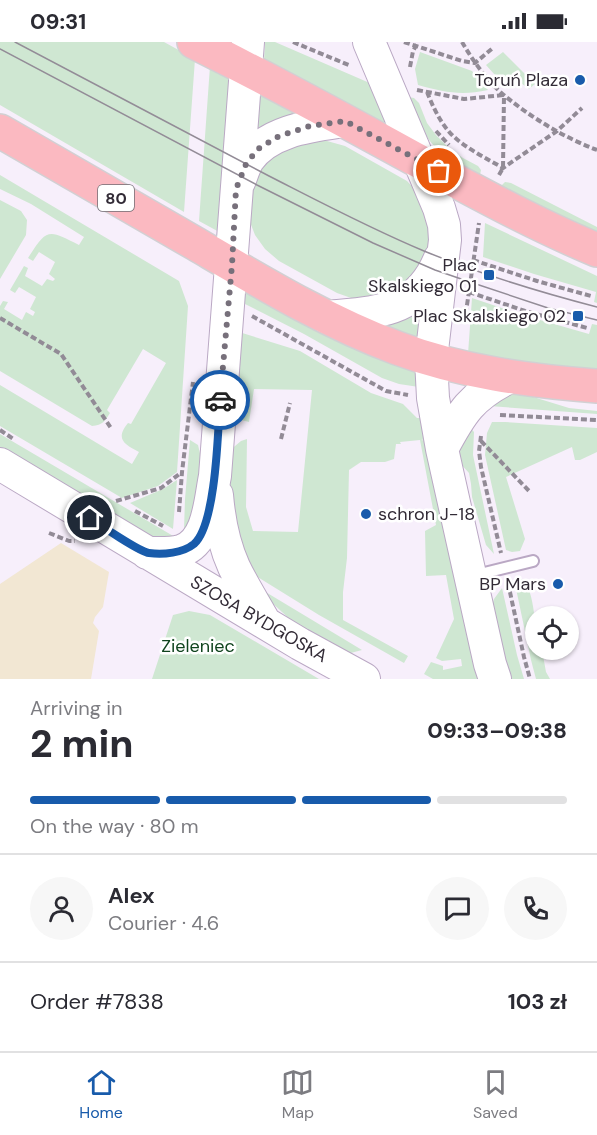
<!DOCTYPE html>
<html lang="en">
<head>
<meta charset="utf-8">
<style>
	:root { --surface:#fff; --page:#f7f7f7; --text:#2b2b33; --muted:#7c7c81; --line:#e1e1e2; --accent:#185bab }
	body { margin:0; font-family:"DM Sans",sans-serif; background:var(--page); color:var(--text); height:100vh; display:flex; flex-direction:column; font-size:22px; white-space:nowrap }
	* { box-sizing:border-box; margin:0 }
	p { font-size:20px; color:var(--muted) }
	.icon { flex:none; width:33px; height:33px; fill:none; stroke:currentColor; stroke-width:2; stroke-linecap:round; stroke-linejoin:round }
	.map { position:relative; height:637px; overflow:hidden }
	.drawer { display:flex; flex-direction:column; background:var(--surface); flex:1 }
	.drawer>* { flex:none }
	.controls { position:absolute; left:525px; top:564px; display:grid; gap:12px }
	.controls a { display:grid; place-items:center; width:54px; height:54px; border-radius:50%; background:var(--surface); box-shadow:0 2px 4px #0004; font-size:30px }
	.pin { position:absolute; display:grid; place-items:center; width:51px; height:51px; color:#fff; margin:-26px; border:3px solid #fff; border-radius:50%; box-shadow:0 2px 6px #0007 }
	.courier { position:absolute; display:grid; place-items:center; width:60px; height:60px; margin:-30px; border:4px solid #185bab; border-radius:50%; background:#fff; color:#222; box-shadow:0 2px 8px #0007 }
	.overview em { font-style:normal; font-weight:800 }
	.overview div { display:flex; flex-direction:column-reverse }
	.overview { display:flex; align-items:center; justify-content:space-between; height:102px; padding:0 30px }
	h1 { font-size:39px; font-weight:800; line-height:45px }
	.bar { display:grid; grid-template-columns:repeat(4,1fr); gap:9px 6px; align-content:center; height:72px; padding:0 30px }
	.bar i { height:8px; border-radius:4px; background:var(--line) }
	.bar .current { background:var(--accent) }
	.bar p { grid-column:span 4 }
	.line { display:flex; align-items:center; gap:15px; padding:0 30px; border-top:2px solid var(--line) }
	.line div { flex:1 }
	.round { display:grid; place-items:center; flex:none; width:63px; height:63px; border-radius:32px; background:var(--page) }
	.status { display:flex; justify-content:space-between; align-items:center; height:42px; padding:0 30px; background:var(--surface); direction:ltr }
	.status svg { height:16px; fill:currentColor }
	.dock { display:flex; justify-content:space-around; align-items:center; height:84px; border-top:2px solid var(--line); background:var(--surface); font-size:16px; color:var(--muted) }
	.dock a { display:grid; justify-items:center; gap:3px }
	.dock .current { color:var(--accent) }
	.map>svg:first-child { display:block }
	.education { fill:#f2e7d3 }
	.green { fill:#cfe7d2 }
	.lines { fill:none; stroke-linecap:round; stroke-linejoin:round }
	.lane-casing { stroke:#baa8c4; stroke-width:14 }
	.secondary-casing { stroke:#baa8c4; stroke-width:34 }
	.primary-casing { stroke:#d2d0d3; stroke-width:36 }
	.path { stroke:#928b96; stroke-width:4; stroke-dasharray:6 3; stroke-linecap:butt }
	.lane { stroke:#fff; stroke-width:10 }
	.secondary { stroke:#fff; stroke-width:32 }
	.primary { stroke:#fbb9c1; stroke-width:33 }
	.tram { stroke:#938c97; stroke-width:1.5 }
	.done { stroke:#77707b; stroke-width:6; stroke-dasharray:0 10.8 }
	.route { stroke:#185bab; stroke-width:8 }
	.poi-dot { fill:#185bab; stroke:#fff; stroke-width:2 }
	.labels { text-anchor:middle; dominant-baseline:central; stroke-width:5; stroke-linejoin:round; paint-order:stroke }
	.shield { fill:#fff; stroke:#706b72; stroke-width:1.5 }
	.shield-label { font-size:16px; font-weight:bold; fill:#322b36 }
	.poi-label { font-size:18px; fill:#322b36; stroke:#fff; text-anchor:end }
	.street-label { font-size:18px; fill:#322b36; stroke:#fff }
	.park-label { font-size:18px; fill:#10441e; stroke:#fff }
</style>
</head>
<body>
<div class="status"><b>09:31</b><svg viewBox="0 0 49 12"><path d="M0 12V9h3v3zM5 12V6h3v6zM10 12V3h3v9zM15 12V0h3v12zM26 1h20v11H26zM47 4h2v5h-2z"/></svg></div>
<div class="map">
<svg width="597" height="637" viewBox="0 0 597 637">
	<rect width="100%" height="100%" fill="#f7effb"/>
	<!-- education -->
	<path class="education" d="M61,501L109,530L103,565L95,575L93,581L99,589L91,637H0V542Z"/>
	<!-- green -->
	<path class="green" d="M0,0H164L195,17L184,170L0,63Z
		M265,0H275L372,42L389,84L264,18Z
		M420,10L472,29L488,48C461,54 444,50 418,43L415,27Z
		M503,10L535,42L529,47L514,36L503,42L486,23Z
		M210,24L233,36L221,191L199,179Z
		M258,49L305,72L254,97Z
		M408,55L414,56L419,61L427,81L436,93L450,107L463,116L478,124L481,128L480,133C464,124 441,114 429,98C420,85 414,70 408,55Z
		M309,98L327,99L345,104L407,139L417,150L430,184V206L421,228L389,254L354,257L337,251L279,219L265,207L255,193L250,180L248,165L251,147L261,126L268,117L279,109Z
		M0,133L179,239L188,264L177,430L158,444L122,456L0,384V343L132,422L139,410C124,402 115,397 128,381L131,382L166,321L143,307L107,368L110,371C105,379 103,383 92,384L0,329V264L3,259L8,260L4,267L22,278L26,270L33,274L35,270L30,267L36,255L19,245L15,251L10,248L24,224L28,226L25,234L42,244L47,237L53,239L55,237L49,232L55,220L39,210L33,219L28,216C47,186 48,187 79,203L84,195L31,162L0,147Z
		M505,140L511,141L597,185V191L533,162L501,144Z
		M0,158L21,169L27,178L26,193L0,237Z
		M485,181L597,234V261L594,260L596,250L534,232L483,215Z
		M242,244L418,328L419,345L399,342L382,336L304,292L241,260Z
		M472,256L526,274L589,292L592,282L597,283V332L468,312Z
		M422,265L420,299L380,283Z
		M239,290L300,309L371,351L403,362L417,376H424L427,397L421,398L428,399L480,631L478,637H433L424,632L431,620L443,624V628L462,624L461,617L442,619L436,616L454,577L446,533L426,534L425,489L436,483L420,398L400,400L401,402H396L394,417L385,420H361L349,428L347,516L343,550V578L408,614L404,621L319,573L251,531L228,468L229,409L241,399L247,397L246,465L253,489L298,490L312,348L254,347L249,380L241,378L235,374Z
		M517,350L569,366L597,369V372L489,364L490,358Z
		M492,380H505L597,386V410L580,418H575L572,405L506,435L525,497L520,509L512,510L506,508L485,413L487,391Z
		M466,381L474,390L473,413L494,512L486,503L472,455L471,442L469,431L458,419L457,412Z
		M0,392L180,498L158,501L0,412Z
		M190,398L198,403L203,424L195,485L185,492L184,487L185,457Z
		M177,438L173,487L130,461L163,447Z
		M514,537H522C535,547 536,591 536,608H542L546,630L550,637H536L531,618Z
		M259,546L362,608L347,612L296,583L268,557Z
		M502,546L517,613L524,637H511L490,570L494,557Z
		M189,569L210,573L319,637H152L173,573Z"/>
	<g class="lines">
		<defs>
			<path id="lane" d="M472,534L533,519"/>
			<path id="secondary" d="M369,0L439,166L444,183L445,198L431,317L433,356L442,407L490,622L495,637
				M239,140C242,133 244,125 248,118C269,88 311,84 345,79
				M326,275C378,270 418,271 440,216
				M442,407C461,371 472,353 510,335
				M0,422L300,602L364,637
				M217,453C219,477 224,503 234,525C243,544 254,561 264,579
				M147,511C158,511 170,512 181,509C209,500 210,458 215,434L248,0"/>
			<path id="primary" d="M194,0C268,37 340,76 413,116C473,148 534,182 597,208
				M0,89C65,127 131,164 196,202C261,240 327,280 397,306C461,330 530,339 597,344"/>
		</defs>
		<!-- lane casing -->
		<use href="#lane" class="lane-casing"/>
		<!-- secondary casing -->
		<use href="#secondary" class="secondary-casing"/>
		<!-- primary casing -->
		<use href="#primary" class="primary-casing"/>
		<!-- path -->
		<path class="path" d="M293,0L351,24
			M404,0L462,19L475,21L494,5
			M462,0C473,19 488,40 505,54C532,76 565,96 597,108
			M410,25L413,9L418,0
			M417,48L464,57L504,53
			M427,50C433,65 440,80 451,92C465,106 486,116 503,126L557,89L582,66
			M436,89L449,103
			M499,133L503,126L504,53
			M473,218L537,239L591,254
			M469,250L525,269L587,286
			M465,272L467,263L479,181
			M252,274L386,349L408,353
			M0,276L61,312L111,386
			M500,373L597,378
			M0,388L15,398
			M481,394L479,409L481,425L501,511
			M281,397L290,361
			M481,399L530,450
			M116,459L161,446L182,430
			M135,469L163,484
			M179,470L182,430L193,340
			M49,491L69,499H75
			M508,541L524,615L530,637"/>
		<!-- lane -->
		<use href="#lane" class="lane"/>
		<!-- secondary -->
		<use href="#secondary" class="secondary"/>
		<!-- primary -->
		<use href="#primary" class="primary"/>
		<!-- tram -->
		<path class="tram" d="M15,0C100,44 184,90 269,134C320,160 371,187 424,209C480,232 539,250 597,265
			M0,7L257,143L373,201L435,228L470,240L548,266L597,278"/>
	</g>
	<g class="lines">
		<!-- done -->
		<path class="done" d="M220,358L232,223L236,147L246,122L258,107L279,94L310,84L345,79L439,129"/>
		<!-- route -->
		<path class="route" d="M90,476C100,483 140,510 149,511C163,513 183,511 194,502C216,483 218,389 220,358"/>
	</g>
	<!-- markers -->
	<g class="poi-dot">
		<circle cx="580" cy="38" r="6"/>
		<rect x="483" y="227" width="12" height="12" rx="3"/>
		<rect x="572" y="268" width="12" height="12" rx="3"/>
		<circle cx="366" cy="472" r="6"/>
		<circle cx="558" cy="542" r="6"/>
	</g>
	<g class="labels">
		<!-- shield labels -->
		<rect class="shield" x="98" y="143" width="36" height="26" rx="4.5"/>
		<g class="shield-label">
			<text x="116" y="156">80</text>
		</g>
		<!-- poi labels -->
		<g class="poi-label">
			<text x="568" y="38">Toruń Plaza</text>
			<text x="477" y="223">Plac<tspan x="477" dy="21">Skalskiego 01</tspan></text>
			<text x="566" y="274">Plac Skalskiego 02</text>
			<text x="378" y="472" text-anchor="start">schron J-18</text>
			<text x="546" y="542">BP Mars</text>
		</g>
		<!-- street labels -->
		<g class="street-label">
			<text transform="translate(259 577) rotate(30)">SZOSA BYDGOSKA</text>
		</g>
		<!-- park labels -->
		<g class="park-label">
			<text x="198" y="604">Zieleniec</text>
		</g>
	</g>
</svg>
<div class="controls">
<a><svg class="icon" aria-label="locate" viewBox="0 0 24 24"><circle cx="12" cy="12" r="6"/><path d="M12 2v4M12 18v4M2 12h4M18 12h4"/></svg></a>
</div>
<div class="pin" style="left:439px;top:129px;background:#ea580c"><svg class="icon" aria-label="bag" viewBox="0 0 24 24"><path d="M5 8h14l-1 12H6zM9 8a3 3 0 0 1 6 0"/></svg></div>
<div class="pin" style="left:90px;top:476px;background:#1f2937"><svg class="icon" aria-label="home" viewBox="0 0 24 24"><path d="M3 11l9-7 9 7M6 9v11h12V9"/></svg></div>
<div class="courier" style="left:220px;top:358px"><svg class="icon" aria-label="car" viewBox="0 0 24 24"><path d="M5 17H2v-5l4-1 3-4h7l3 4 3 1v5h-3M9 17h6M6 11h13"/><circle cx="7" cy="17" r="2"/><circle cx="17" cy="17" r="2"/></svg></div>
</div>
<section class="drawer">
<div class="overview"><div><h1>2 min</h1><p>Arriving in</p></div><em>09:33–09:38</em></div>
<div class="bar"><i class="current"></i><i class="current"></i><i class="current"></i><i></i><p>On the way · 80 m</p></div>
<div class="line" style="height:108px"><a class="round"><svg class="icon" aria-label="person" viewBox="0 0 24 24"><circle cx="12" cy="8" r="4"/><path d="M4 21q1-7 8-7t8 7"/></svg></a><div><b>Alex</b><p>Courier · 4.6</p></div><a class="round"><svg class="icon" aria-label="chat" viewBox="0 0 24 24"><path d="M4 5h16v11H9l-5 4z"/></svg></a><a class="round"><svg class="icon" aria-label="phone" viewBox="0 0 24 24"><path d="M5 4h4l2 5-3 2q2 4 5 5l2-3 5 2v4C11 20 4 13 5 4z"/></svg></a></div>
<div class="line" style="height:78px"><div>Order #7838</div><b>103 zł</b></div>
</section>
<nav class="dock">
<a class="current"><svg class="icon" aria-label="home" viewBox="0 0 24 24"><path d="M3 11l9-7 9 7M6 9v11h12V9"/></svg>Home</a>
<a><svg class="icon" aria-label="map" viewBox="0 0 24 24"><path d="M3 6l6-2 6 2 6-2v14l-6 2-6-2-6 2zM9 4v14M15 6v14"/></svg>Map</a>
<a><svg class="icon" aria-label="saved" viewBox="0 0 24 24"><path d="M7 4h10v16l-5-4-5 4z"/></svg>Saved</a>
</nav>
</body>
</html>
